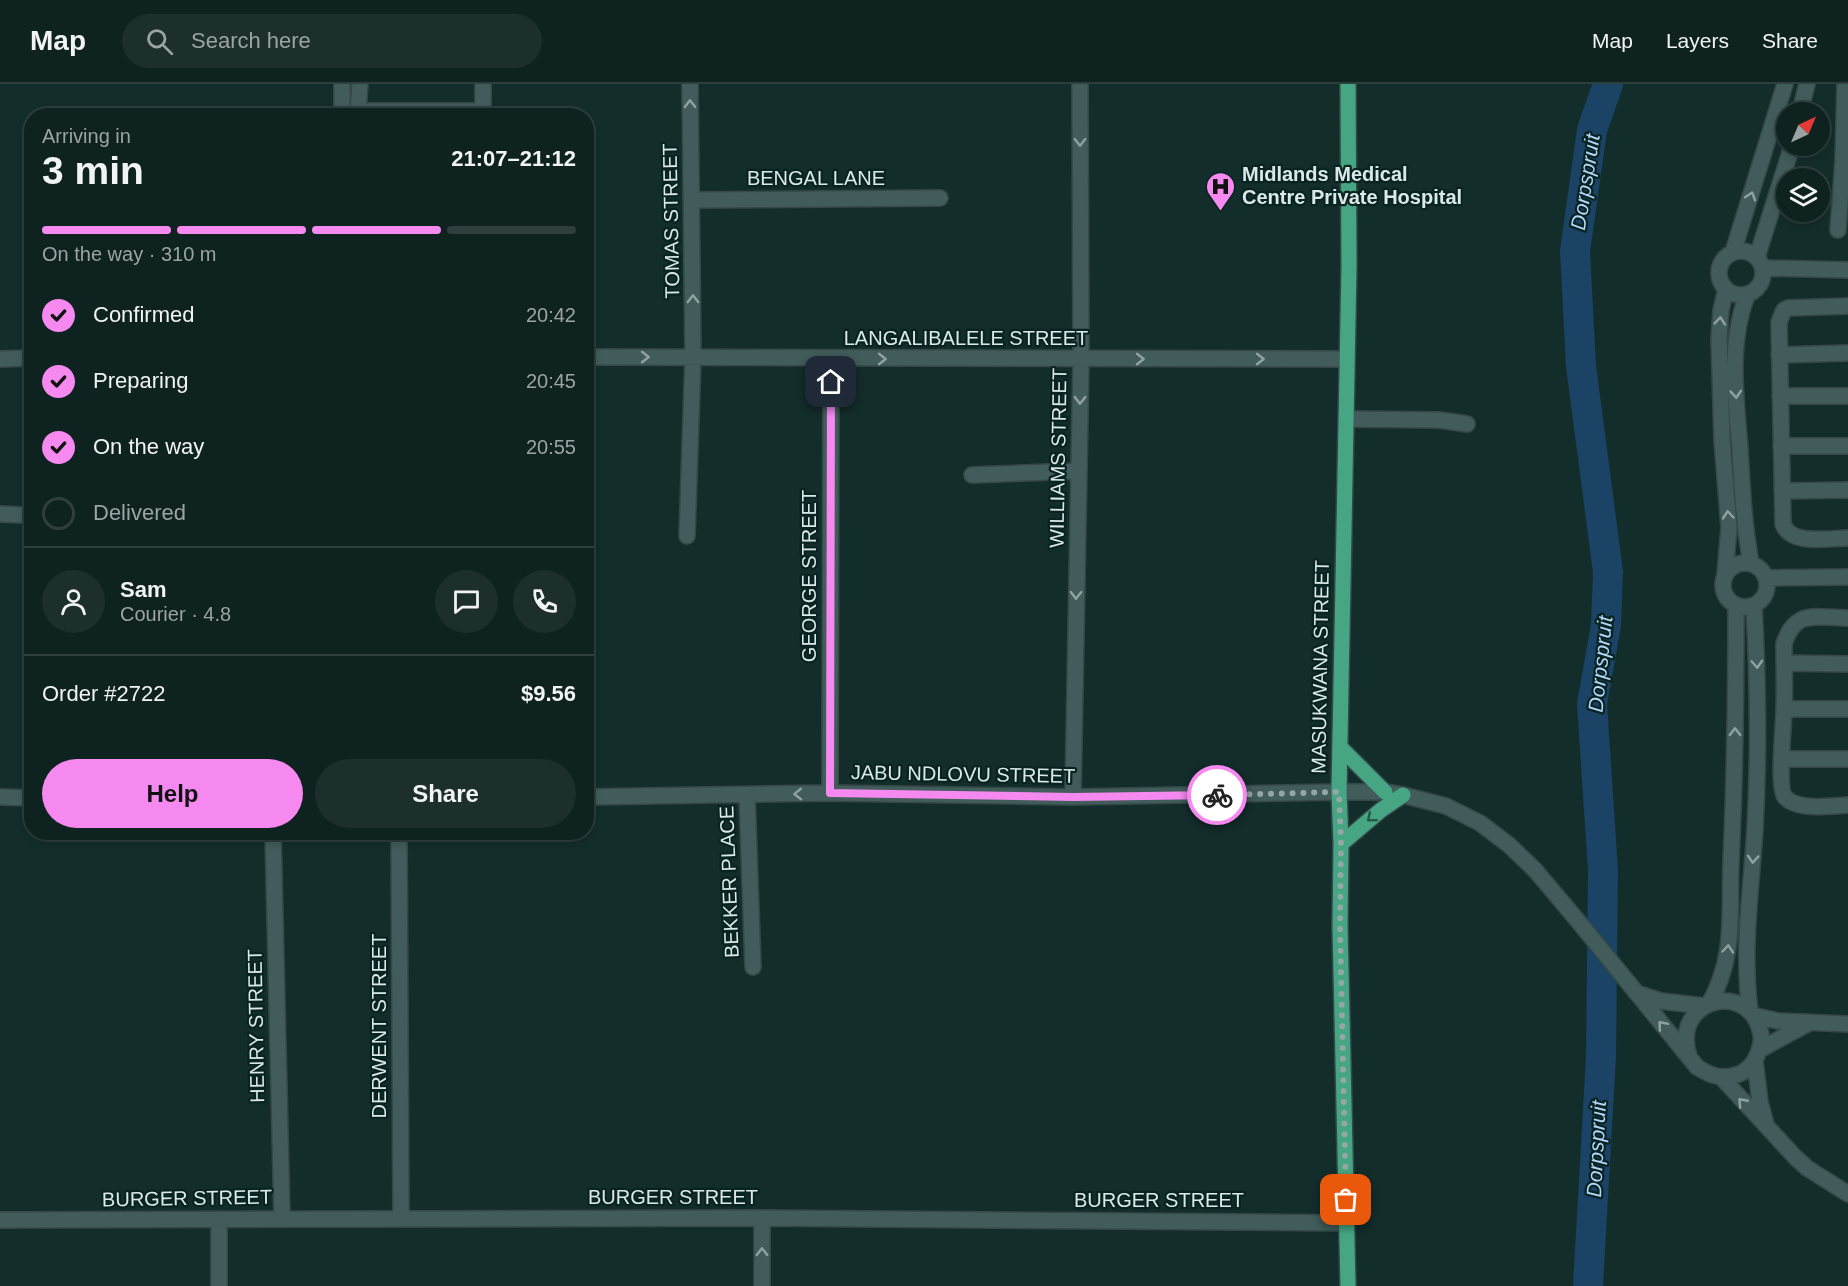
<!DOCTYPE html>
<html lang="en">
<head>
<meta charset="utf-8">
<style>
	:root { --surface:#0e2220; --page:#1c2f2d; --text:#f1f3f6; --muted:#9ba4a5; --line:#2e3f3e; --accent:#f589ef }
	body { margin:0; font-family:Helvetica,sans-serif; background:var(--page); color:var(--text); height:100vh; display:flex; flex-direction:column; font-size:22px; white-space:nowrap }
	* { box-sizing:border-box; margin:0 }
	p { font-size:20px; color:var(--muted) }
	.icon { flex:none; width:33px; height:33px; fill:none; stroke:currentColor; stroke-width:2; stroke-linecap:round; stroke-linejoin:round }
	.map { position:relative; flex:1; overflow:hidden }
	.side { position:absolute; left:24px; top:24px; width:570px; height:732px; display:flex; flex-direction:column; background:var(--surface); border-radius:24px; box-shadow:0 3px 9px #0003,0 0 0 2px var(--line) }
	.side>* { flex:none }
	.needle { width:39px; rotate:44deg }
	.tools { position:absolute; left:1776px; top:18px; display:grid; gap:12px }
	.tools a { display:grid; place-items:center; width:54px; height:54px; border-radius:50%; background:var(--surface); box-shadow:0 3px 9px #0003,0 0 0 2px var(--line); font-size:30px }
	.pin { position:absolute; display:grid; place-items:center; width:51px; height:51px; color:#fff; margin:-26px; border-radius:12px; box-shadow:0 3px 9px #0006 }
	.courier { position:absolute; display:grid; place-items:center; width:60px; height:60px; margin:-30px; border:4px solid #f589ef; border-radius:50%; background:#fff; color:#222; box-shadow:0 2px 8px #0007 }
	.head em { font-style:normal; font-weight:600 }
	.head div { display:flex; flex-direction:column-reverse }
	.head { display:flex; align-items:center; justify-content:space-between; height:102px; padding:0 18px }
	h1 { font-size:39px; font-weight:600; line-height:45px }
	.bar { display:grid; grid-template-columns:repeat(4,1fr); gap:9px 6px; align-content:center; height:72px; padding:0 18px }
	.bar i { height:8px; border-radius:4px; background:var(--line) }
	.bar .selected { background:var(--accent) }
	.bar p { grid-column:span 4 }
	.line { display:flex; align-items:center; gap:15px; padding:0 18px; border-top:2px solid var(--line) }
	.line div { flex:1 }
	.round { display:grid; place-items:center; flex:none; width:63px; height:63px; border-radius:32px; background:var(--page) }
	ol { padding:0 18px; list-style:none }
	li { display:flex; align-items:center; gap:18px; height:66px }
	li p { margin-inline-start:auto }
	li .icon { padding:6px; border-radius:50%; background:var(--accent); color:#111; stroke-width:4 }
	li:last-child { color:var(--muted) }
	li i { width:33px; height:33px; border:3px solid var(--line); border-radius:50% }
	.primary-button { display:flex; gap:12px; margin-top:auto; padding:12px 18px }
	.primary-button a { flex:1; height:69px; border-radius:36px; background:var(--accent); color:#111; font-size:24px; font-weight:600; line-height:69px; text-align:center }
	.primary-button a+a { background:var(--page); color:var(--text) }
	header { display:flex; align-items:center; gap:36px; box-sizing:border-box; height:84px; padding:0 30px; background:var(--surface); border-bottom:2px solid var(--line) }
	header strong { font-size:28px }
	nav { display:flex; gap:33px; margin-inline-start:auto; font-size:21px }
	.search { width:420px; height:54px; background:var(--page); display:flex; align-items:center; gap:15px; box-sizing:border-box; padding:0 21px; border-radius:33px; color:var(--muted); font-size:22px }
	.map>svg:first-child { display:block }
	.lines { fill:none; stroke-linecap:round; stroke-linejoin:round }
	.river { stroke:#1a4365; stroke-width:30 }
	.minor-casing { stroke:#344847; stroke-width:18 }
	.major-casing { stroke:#344847; stroke-width:18 }
	.minor { stroke:#415c5a; stroke-width:15 }
	.major { stroke:#46a683; stroke-width:15 }
	.oneway { stroke:#8ea2a1 }
	.oneway2 { stroke:#215748 }
	.done { stroke:#94a7a6; stroke-width:6; stroke-dasharray:0 10.8 }
	.route { stroke:#f589ef; stroke-width:8 }
	.labels { text-anchor:middle; dominant-baseline:central; stroke-width:4.5; stroke-linejoin:round; paint-order:stroke }
	.poi-label { font-size:20px; font-weight:bold; fill:#dae9e8; stroke:#082321; text-anchor:start }
	.street-label { font-size:20px; fill:#dae9e8; stroke:#082321 }
	.water-label { font-size:21px; font-style:italic; fill:#b2d7f9; stroke:#082321 }
</style>
</head>
<body>
<header>
<strong>Map</strong>
<div class="search"><svg class="icon" aria-label="search" viewBox="0 0 24 24"><circle cx="10" cy="10" r="6"/><path d="M15 15l6 6"/></svg>Search here</div>
<nav><a>Map</a><a>Layers</a><a>Share</a></nav>
</header>
<div class="map">
<svg width="1848" height="1202" viewBox="0 0 1848 1202">
	<rect width="100%" height="100%" fill="#132d2b"/>
	<g class="lines">
		<!-- river -->
		<path class="river" d="M1588,1202L1601,972L1603,786L1592,620L1606,541L1608,488L1581,282L1575,167L1592,46L1608,0"/>
		<defs>
			<path id="minor" d="M360,0L358,27H483
				M1800,28L1807,0
				M342,32V0
				M483,32V0
				M693,116L940,114
				M1838,146L1843,77L1845,0
				M1719 189a22 22 0 1 1 44 0a22 22 0 1 1-44 0Z
				M1733,168L1785,0
				M1757,173L1792,62
				M1763,184L1848,186
				M1747,211C1728,260 1736,314 1740,365C1742,403 1744,442 1751,479
				M1848,222L1788,224L1784,226L1779,238L1783,440C1791,462 1828,454 1848,454
				M1779,271L1848,269
				M586,273L1345,275
				M0,275L32,274
				M1780,312H1848
				M1346,335L1439,336L1467,340
				M1781,362H1848
				M972,391L1079,387
				M1782,407L1848,406
				M0,430L22,431
				M687,452L693,273L690,0
				M1723 501a22 22 0 1 1 44 0a22 22 0 1 1-44 0Z
				M1725,490L1729,443L1722,356L1719,255L1721,226L1726,205
				M1766,494L1848,493
				M1848,534C1817,534 1795,524 1784,560C1784,582 1785,604 1784,625C1784,641 1777,703 1785,713C1797,727 1832,722 1848,721
				M1784,579L1848,580
				M1784,625H1848
				M1782,675H1848
				M830,709L831,275
				M747,711L753,883
				M0,713L32,714
				M586,713L830,709L1073,713L1339,708H1385L1403,711L1446,722L1480,739L1509,761L1535,786L1578,837L1697,983C1708,990 1718,995 1732,992C1744,990 1754,981 1758,969C1762,961 1762,951 1759,943C1744,897 1671,916 1689,972
				M1073,713L1081,275L1080,0
				M273,748L282,1134
				M399,748L401,1135
				M1637,909L1661,917L1704,922
				M1709,920C1736,873 1729,830 1731,778C1735,692 1736,607 1736,521
				M1750,928C1742,865 1751,808 1755,745C1759,671 1758,596 1754,522
				M1756,932L1778,937L1848,940
				M1761,965L1809,939
				M1755,977L1760,1018L1766,1040
				M1721,993L1795,1073L1807,1084L1848,1110
				M762,1134V1202
				M0,1136L762,1134L1346,1139
				M219,1202V1136"/>
			<path id="major" d="M1348,0L1349,182L1339,708L1341,760L1340,842L1348,1202
				M1341,664L1385,708
				M1341,760L1381,726L1403,711"/>
		</defs>
		<!-- minor casing -->
		<use href="#minor" class="minor-casing"/>
		<!-- major casing -->
		<use href="#major" class="major-casing"/>
		<!-- minor -->
		<use href="#minor" class="minor"/>
		<!-- major -->
		<use href="#major" class="major"/>
	</g>
	<!-- one-way arrows -->
	<defs><path id="oneway-chevron" d="M-2-3.5L2.5 0L-2 3.5" fill="none" stroke-width="1.6" stroke-linecap="round" stroke-linejoin="round" transform="scale(1.5)"/></defs>
	<g class="oneway">
		<use href="#oneway-chevron" transform="translate(690 20) rotate(-91)"/>
		<use href="#oneway-chevron" transform="translate(1080 58) rotate(90)"/>
		<use href="#oneway-chevron" transform="translate(1751 112) rotate(-72)"/>
		<use href="#oneway-chevron" transform="translate(693 215) rotate(-90)"/>
		<use href="#oneway-chevron" transform="translate(1720 237) rotate(-85)"/>
		<use href="#oneway-chevron" transform="translate(645 273)"/>
		<use href="#oneway-chevron" transform="translate(882 275)"/>
		<use href="#oneway-chevron" transform="translate(1140 275)"/>
		<use href="#oneway-chevron" transform="translate(1260 275)"/>
		<use href="#oneway-chevron" transform="translate(1736 310) rotate(86)"/>
		<use href="#oneway-chevron" transform="translate(1080 316) rotate(91)"/>
		<use href="#oneway-chevron" transform="translate(1728 431) rotate(-95)"/>
		<use href="#oneway-chevron" transform="translate(1076 511) rotate(91)"/>
		<use href="#oneway-chevron" transform="translate(1757 580) rotate(87)"/>
		<use href="#oneway-chevron" transform="translate(1735 648) rotate(-90)"/>
		<use href="#oneway-chevron" transform="translate(798 710) rotate(179)"/>
		<use href="#oneway-chevron" transform="translate(1753 775) rotate(94)"/>
		<use href="#oneway-chevron" transform="translate(1728 865) rotate(-85)"/>
		<use href="#oneway-chevron" transform="translate(1662 941) rotate(-130)"/>
		<use href="#oneway-chevron" transform="translate(1742 1018) rotate(-132)"/>
		<use href="#oneway-chevron" transform="translate(762 1168) rotate(-90)"/>
	</g>
	<use class="oneway2" href="#oneway-chevron" transform="translate(1371 734) rotate(140)"/>
	<g class="lines">
		<!-- done -->
		<path class="done" d="M1217,711L1339,708L1341,760L1340,842L1346,1116"/>
		<!-- route -->
		<path class="route" d="M831,298L830,709L1073,713L1217,711"/>
	</g>
	<!-- icons -->
	<defs>
		<symbol id="hospital-pin" viewBox="-11 -11 22 30"><path d="M0 17L-7.5 6A9.5 9.5 0 1 1 7.5 6Z" fill="#f589ef" stroke="#082321"/><path d="M-5-5h3v3.5h4V-5h3V5h-3V1.5h-4V5h-3Z" fill="#111"/></symbol>
	</defs>
	<g fill-rule="evenodd">
		<use href="#hospital-pin" x="1204" y="86" width="33" height="45"/>
	</g>
	<g class="labels">
		<!-- poi labels -->
		<g class="poi-label">
			<text x="1242" y="90">Midlands Medical<tspan x="1242" dy="23">Centre Private Hospital</tspan></text>
		</g>
		<!-- street labels -->
		<g class="street-label">
			<text x="816" y="94">BENGAL LANE</text>
			<text transform="translate(671 137) rotate(-91)">TOMAS STREET</text>
			<text x="966" y="254">LANGALIBALELE STREET</text>
			<text transform="translate(1058 374) rotate(-89)">WILLIAMS STREET</text>
			<text transform="translate(809 492) rotate(-90)">GEORGE STREET</text>
			<text transform="translate(1320 583) rotate(-89)">MASUKWANA STREET</text>
			<text transform="translate(963 690) rotate(1)">JABU NDLOVU STREET</text>
			<text transform="translate(729 798) rotate(-92)">BEKKER PLACE</text>
			<text transform="translate(256 942) rotate(-91)">HENRY STREET</text>
			<text transform="translate(379 942) rotate(-90)">DERWENT STREET</text>
			<text x="673" y="1113">BURGER STREET</text>
			<text transform="translate(187 1114) rotate(-1)">BURGER STREET</text>
			<text x="1159" y="1116">BURGER STREET</text>
		</g>
		<!-- water labels -->
		<g class="water-label">
			<text transform="translate(1585 98) rotate(-81)">Dorpspruit</text>
			<text transform="translate(1600 580) rotate(-84)">Dorpspruit</text>
			<text transform="translate(1596 1065) rotate(-87)">Dorpspruit</text>
		</g>
	</g>
</svg>
<div class="tools">
<a><svg class="needle" viewBox="-14 -14 28 28"><path d="M0-13l5 13h-10z" fill="#e53935"/><path d="M0 13l5-13h-10z" fill="#9ba4a5"/></svg></a>
<a><svg class="icon" aria-label="layers" viewBox="0 0 24 24"><path d="M12 4l9 5-9 5-9-5zM3 14l9 5 9-5"/></svg></a>
</div>
<div class="pin" style="left:1346px;top:1116px;background:#ea580c"><svg class="icon" aria-label="bag" viewBox="0 0 24 24"><path d="M5 8h14l-1 12H6zM9 8a3 3 0 0 1 6 0"/></svg></div>
<div class="pin" style="left:831px;top:298px;background:#1f2937"><svg class="icon" aria-label="home" viewBox="0 0 24 24"><path d="M3 11l9-7 9 7M6 9v11h12V9"/></svg></div>
<div class="courier" style="left:1217px;top:711px"><svg class="icon" aria-label="bike" viewBox="0 0 24 24"><circle cx="6" cy="16" r="4"/><circle cx="18" cy="16" r="4"/><path d="M6 16l4-8h5l3 8M10 8l3 8H6M13 5h3"/></svg></div>
<section class="side">
<div class="head"><div><h1>3 min</h1><p>Arriving in</p></div><em>21:07–21:12</em></div>
<div class="bar"><i class="selected"></i><i class="selected"></i><i class="selected"></i><i></i><p>On the way · 310 m</p></div>
<ol>
<li><svg class="icon" aria-label="check" viewBox="0 0 24 24"><path d="M5 12l5 5 9-10"/></svg>Confirmed<p>20:42</p></li>
<li><svg class="icon" aria-label="check" viewBox="0 0 24 24"><path d="M5 12l5 5 9-10"/></svg>Preparing<p>20:45</p></li>
<li><svg class="icon" aria-label="check" viewBox="0 0 24 24"><path d="M5 12l5 5 9-10"/></svg>On the way<p>20:55</p></li>
<li><i></i>Delivered</li>
</ol>
<div class="line" style="height:108px"><a class="round"><svg class="icon" aria-label="person" viewBox="0 0 24 24"><circle cx="12" cy="8" r="4"/><path d="M4 21q1-7 8-7t8 7"/></svg></a><div><b>Sam</b><p>Courier · 4.8</p></div><a class="round"><svg class="icon" aria-label="chat" viewBox="0 0 24 24"><path d="M4 5h16v11H9l-5 4z"/></svg></a><a class="round"><svg class="icon" aria-label="phone" viewBox="0 0 24 24"><path d="M5 4h4l2 5-3 2q2 4 5 5l2-3 5 2v4C11 20 4 13 5 4z"/></svg></a></div>
<div class="line" style="height:78px"><div>Order #2722</div><b>$9.56</b></div>
<div class="primary-button"><a>Help</a><a>Share</a></div>
</section>
</div>
</body>
</html>
